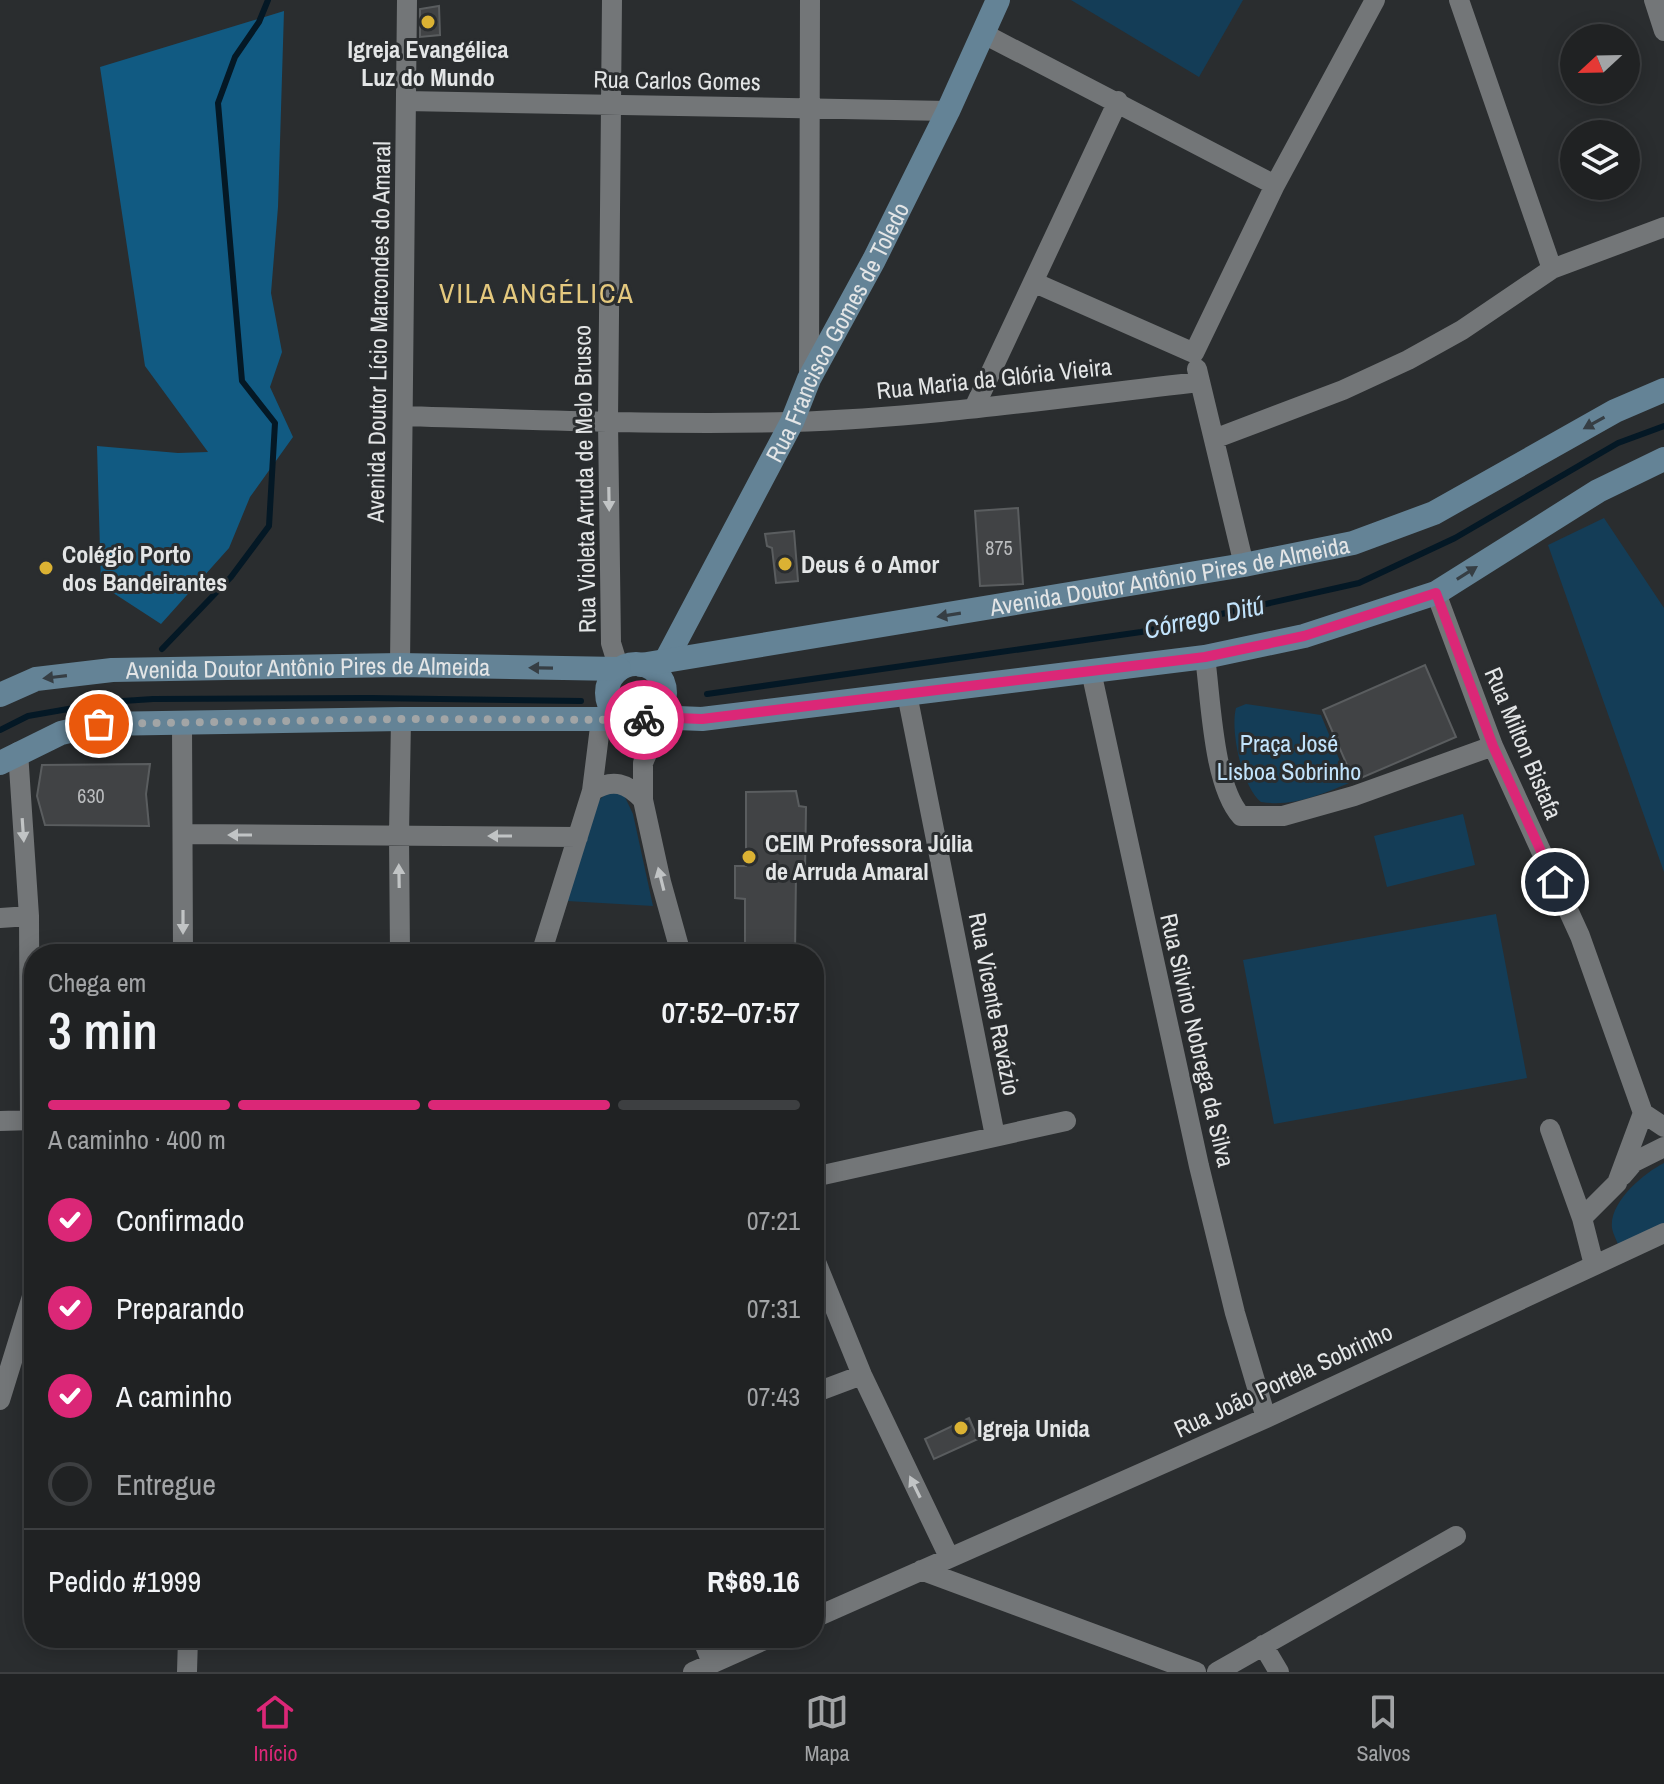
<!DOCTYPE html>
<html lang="pt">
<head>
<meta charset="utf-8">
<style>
	:root { --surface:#202223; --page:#2d2f30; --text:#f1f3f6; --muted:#a2a4a6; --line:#3d3f41; --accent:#db2777 }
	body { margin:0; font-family:"Archivo Narrow",sans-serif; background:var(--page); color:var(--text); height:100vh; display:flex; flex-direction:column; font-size:30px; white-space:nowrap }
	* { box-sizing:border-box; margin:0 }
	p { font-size:26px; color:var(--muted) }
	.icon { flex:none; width:44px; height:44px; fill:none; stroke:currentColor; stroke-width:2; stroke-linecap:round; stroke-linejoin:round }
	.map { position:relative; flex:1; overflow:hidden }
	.panel { position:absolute; left:24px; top:944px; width:800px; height:704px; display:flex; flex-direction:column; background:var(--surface); border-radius:32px; box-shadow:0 4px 20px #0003,0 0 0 2px var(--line) }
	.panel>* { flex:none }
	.needle { width:52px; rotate:248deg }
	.fabs { position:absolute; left:1560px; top:24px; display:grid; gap:16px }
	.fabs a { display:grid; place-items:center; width:80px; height:80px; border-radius:50%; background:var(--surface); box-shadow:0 4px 20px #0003,0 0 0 2px var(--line); font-size:40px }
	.pin { position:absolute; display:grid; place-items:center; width:68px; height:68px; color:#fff; margin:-34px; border:4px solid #fff; border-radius:50%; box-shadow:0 2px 8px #0007 }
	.courier { position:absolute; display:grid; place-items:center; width:80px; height:80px; margin:-40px; border:6px solid #db2777; border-radius:50%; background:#fff; color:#222; box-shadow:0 2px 10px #0007 }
	.head em { font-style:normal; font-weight:600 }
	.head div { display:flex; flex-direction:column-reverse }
	.head { display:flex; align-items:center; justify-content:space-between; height:136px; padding:0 24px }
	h1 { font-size:52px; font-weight:600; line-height:60px }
	.bar { display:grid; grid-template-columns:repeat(4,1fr); gap:12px 8px; align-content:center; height:96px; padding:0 24px }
	.bar i { height:10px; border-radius:6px; background:var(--line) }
	.bar .selected { background:var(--accent) }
	.bar p { grid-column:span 4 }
	.line { display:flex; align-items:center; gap:20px; padding:0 24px; border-top:2px solid var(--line) }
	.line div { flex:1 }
	ol { padding:0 24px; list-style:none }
	li { display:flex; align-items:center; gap:24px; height:88px }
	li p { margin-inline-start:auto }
	li .icon { padding:8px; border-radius:50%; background:var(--accent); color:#fff; stroke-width:4 }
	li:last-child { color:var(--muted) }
	li i { width:44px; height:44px; border:4px solid var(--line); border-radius:50% }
	.dock { display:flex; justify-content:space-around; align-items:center; height:112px; border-top:2px solid var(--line); background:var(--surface); font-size:22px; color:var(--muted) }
	.dock a { display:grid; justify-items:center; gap:4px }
	.dock .selected { color:var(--accent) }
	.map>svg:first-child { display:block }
	.green { fill:#143d57 }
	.forest { fill:#115a82 }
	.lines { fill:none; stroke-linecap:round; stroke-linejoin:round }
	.stream { stroke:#041825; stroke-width:6 }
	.building { fill:#414345; stroke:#5a5d5f; stroke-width:2 }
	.street { stroke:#737678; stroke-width:20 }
	.secondary { stroke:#648396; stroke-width:24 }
	.oneway { fill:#363e44 }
	.oneway2 { fill:#c1c4c5 }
	.done { stroke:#a2a5a6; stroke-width:8; stroke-dasharray:0 14.4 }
	.route { stroke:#db2777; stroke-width:10 }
	.poi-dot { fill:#dbb233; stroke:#2a2d2f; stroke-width:3 }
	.labels { text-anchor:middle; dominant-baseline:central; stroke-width:6; stroke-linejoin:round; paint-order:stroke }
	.number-label { font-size:20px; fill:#babcbe }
	.poi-label { font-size:24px; font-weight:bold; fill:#e3e5e6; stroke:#2a2d2f; text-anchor:start }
	.street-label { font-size:24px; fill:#e3e5e6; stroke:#2a2d2f }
	.park-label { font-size:24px; fill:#c1e3fc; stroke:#2a2d2f }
	.water-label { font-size:26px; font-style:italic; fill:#c2e4fd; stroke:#2a2d2f }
	.quarter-label { font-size:28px; letter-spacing:2px; fill:#e5c97e; stroke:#2a2d2f }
</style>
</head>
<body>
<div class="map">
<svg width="1664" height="1672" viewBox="0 0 1664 1672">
	<rect width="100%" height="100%" fill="#2a2d2f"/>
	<!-- green -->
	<path class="green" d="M1071,0H1243L1199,77Z
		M1604,518L1664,608V872L1548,545Z
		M1246,704L1321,715L1349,783C1320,795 1293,807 1261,802C1242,787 1230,731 1236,708Z
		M610,790L624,795L633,814L653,906L567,901L599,800Z
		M1463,814L1475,865L1387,887L1374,836Z
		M1496,914L1527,1078L1274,1124L1243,960Z
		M1664,1163V1227L1619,1247C1617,1241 1613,1234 1612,1228C1609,1202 1644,1173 1664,1163Z"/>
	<!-- forest -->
	<path class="forest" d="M284,11L278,207L271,293L282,352L270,387L293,437L250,497L229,548L161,624L101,585L97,446L178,453L208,452L145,366L100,67Z"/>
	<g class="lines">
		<!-- stream -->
		<path class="stream" d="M162,649L231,577L269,526L275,423L242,381L218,103L235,57L259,22L268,0
			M707,694L1141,632L1359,583L1455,538L1618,443L1664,426
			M0,730L28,716L108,702L153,699L370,698L581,701"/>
	</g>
	<!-- building -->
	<path class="building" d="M439,6L440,35L420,37V9Z
		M1018,508L1023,584L980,586L975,511Z
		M794,531L798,581L776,583L772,548L767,546L765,534Z
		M1425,665L1456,737L1354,781L1323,710Z
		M150,764L146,794L149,826L45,825L37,796L42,765Z
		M796,791L799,806L806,807L805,874L796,873L795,954H745V899L735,898V866H746V792Z
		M969,1418L978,1439L934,1459L925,1439Z"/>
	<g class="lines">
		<!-- street -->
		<path class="street" d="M612,0L608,421L611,643L619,669
			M1459,0L1552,269
			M1654,0L1664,31
			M984,34L1275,185
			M406,101L948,111
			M1033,282L1194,353
			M1194,353L1275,185L1375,0
			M1197,369L1244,565
			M809,379L810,0
			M974,408L1118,101
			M404,416C532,420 662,425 791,422C928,418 1064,397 1200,382
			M1214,439L1343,390L1408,360L1462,330L1552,269L1664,227
			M1436,593L1493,746L1580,936L1643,1113L1664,1127
			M1205,657C1211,700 1213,785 1241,816H1283L1354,796L1493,746
			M400,665L407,0
			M1091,671L1199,1166L1235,1313L1266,1418
			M907,694L995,1136
			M652,717L649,749L643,763V800L661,882L681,954
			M182,722L183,954
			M18,752L29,916L30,1120
			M592,791C613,778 627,783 643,800
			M183,834L578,837
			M0,918L29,916
			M400,954L399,835L401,719
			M541,954L592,791L601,719
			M0,1121L34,1120
			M1550,1129L1582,1218
			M1622,1176L1634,1162L1664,1147
			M814,1177L1066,1121
			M814,1257L862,1375L949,1557
			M1594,1265L1582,1218L1617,1183L1643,1113
			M814,1393L862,1375
			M0,1400L34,1290
			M921,1570L1196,1672
			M814,1618L1266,1418L1664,1233
			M702,1638L712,1663
			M1263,1645L1279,1672
			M187,1672L188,1638
			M693,1672L769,1638
			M1217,1672L1456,1536"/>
		<!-- secondary -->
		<g class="secondary">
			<path id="s1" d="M666,660L792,422L809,379L874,260L948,111L998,0"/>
			<circle cx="636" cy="693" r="29"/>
			<path id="s2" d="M641,665L1244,565L1353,543L1434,513L1615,411L1664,390"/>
			<path id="s3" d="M0,695L36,679L112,670L400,665L619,669"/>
			<path d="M652,717L702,719L1205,657L1304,636L1436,593L1598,491L1664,459"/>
			<path d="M0,763L61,733L99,724L401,719H625"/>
		</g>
	</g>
	<!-- one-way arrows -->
	<defs><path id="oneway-solid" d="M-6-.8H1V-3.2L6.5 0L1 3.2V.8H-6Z" transform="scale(2)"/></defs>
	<g class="oneway">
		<use href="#oneway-solid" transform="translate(1594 423) rotate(151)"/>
		<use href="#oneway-solid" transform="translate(1467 573) rotate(-32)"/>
		<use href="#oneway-solid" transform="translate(949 615) rotate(171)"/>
		<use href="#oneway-solid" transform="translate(541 668) rotate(-179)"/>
		<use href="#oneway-solid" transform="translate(55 677) rotate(173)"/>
	</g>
	<g class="oneway2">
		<use href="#oneway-solid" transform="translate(609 499) rotate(89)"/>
		<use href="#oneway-solid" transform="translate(23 830) rotate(86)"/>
		<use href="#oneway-solid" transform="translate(240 835) rotate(-180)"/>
		<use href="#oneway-solid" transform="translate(500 836) rotate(-180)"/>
		<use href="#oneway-solid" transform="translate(399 876) rotate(-91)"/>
		<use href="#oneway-solid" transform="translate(661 879) rotate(-104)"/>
		<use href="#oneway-solid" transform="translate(183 922) rotate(90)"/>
		<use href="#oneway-solid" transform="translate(915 1487) rotate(-116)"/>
	</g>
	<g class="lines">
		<!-- done -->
		<path class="done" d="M99,724L401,719L644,720"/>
		<!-- route -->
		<path class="route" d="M644,720L652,717L702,719L1205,657L1304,636L1436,593L1493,746L1555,882"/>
	</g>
	<!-- markers -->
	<g class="poi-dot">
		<circle cx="428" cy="22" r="8"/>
		<circle cx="785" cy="564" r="8"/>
		<circle cx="46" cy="568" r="8"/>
		<circle cx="749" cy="857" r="8"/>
		<circle cx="961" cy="1428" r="8"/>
	</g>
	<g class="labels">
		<!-- number labels -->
		<g class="number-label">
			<text x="999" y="547">875</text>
			<text x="91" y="795">630</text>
		</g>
		<!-- poi labels -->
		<g class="poi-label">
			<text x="428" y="49" text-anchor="middle">Igreja Evangélica<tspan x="428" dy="28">Luz do Mundo</tspan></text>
			<text x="62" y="554">Colégio Porto<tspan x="62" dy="28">dos Bandeirantes</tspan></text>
			<text x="801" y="564">Deus é o Amor</text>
			<text x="765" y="843">CEIM Professora Júlia<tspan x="765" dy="28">de Arruda Amaral</tspan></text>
			<text x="977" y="1428">Igreja Unida</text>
		</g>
		<!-- street labels -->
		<g class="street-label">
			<text transform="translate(677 80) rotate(1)">Rua Carlos Gomes</text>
			<text transform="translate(378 332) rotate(-89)">Avenida Doutor Lício Marcondes do Amaral</text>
			<text stroke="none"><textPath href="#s1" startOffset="370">Rua Francisco Gomes de Toledo</textPath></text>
			<text transform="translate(994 378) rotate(-6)">Rua Maria da Glória Vieira</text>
			<text transform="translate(584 479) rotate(-91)">Rua Violeta Arruda de Melo Brusco</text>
			<text stroke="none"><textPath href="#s2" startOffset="536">Avenida Doutor Antônio Pires de Almeida</textPath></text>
			<text stroke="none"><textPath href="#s3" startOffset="312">Avenida Doutor Antônio Pires de Almeida</textPath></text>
			<text transform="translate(1524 743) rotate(67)">Rua Milton Bistafa</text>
			<text transform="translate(995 1004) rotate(79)">Rua Vicente Ravázio</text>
			<text transform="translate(1198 1040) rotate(77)">Rua Silvino Nobrega da Silva</text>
			<text transform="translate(1283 1380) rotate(-25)">Rua João Portela Sobrinho</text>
		</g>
		<!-- park labels -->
		<g class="park-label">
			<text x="1289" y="743">Praça José<tspan x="1289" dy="28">Lisboa Sobrinho</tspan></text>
		</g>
		<!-- water labels -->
		<g class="water-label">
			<text transform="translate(1204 617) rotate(-12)">Córrego Ditú</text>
		</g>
		<!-- quarter labels -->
		<g class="quarter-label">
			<text x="537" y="293">VILA ANGÉLICA</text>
		</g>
	</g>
</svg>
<div class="fabs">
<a><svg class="needle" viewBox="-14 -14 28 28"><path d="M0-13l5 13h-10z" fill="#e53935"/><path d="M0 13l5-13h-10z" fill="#a2a4a6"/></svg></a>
<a><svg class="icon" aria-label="layers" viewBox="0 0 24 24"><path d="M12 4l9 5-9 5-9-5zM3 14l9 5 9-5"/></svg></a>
</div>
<div class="pin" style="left:99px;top:724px;background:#ea580c"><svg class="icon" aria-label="bag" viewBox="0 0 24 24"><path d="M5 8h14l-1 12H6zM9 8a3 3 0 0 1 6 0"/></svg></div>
<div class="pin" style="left:1555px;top:882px;background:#1f2937"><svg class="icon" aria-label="home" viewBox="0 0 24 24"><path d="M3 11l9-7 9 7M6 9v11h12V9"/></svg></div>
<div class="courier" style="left:644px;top:720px"><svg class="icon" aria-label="bike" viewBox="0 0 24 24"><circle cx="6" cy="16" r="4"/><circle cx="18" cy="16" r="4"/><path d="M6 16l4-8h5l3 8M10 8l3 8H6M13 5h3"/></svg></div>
<section class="panel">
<div class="head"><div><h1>3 min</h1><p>Chega em</p></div><em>07:52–07:57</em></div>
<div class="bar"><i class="selected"></i><i class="selected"></i><i class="selected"></i><i></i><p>A caminho · 400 m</p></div>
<ol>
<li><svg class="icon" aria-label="check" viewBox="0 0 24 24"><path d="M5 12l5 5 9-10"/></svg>Confirmado<p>07:21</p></li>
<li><svg class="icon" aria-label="check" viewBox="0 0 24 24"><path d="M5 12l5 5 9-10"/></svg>Preparando<p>07:31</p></li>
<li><svg class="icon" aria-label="check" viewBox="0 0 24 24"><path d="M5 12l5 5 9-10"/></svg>A caminho<p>07:43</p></li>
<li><i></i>Entregue</li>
</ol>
<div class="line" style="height:104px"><div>Pedido #1999</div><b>R$69.16</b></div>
</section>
</div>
<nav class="dock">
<a class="selected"><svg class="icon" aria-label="home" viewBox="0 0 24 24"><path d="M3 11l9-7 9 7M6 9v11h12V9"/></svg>Início</a>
<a><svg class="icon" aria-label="map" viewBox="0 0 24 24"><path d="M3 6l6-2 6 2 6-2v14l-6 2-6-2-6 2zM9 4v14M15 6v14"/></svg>Mapa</a>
<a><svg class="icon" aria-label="saved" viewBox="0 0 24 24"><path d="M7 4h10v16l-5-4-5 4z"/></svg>Salvos</a>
</nav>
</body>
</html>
